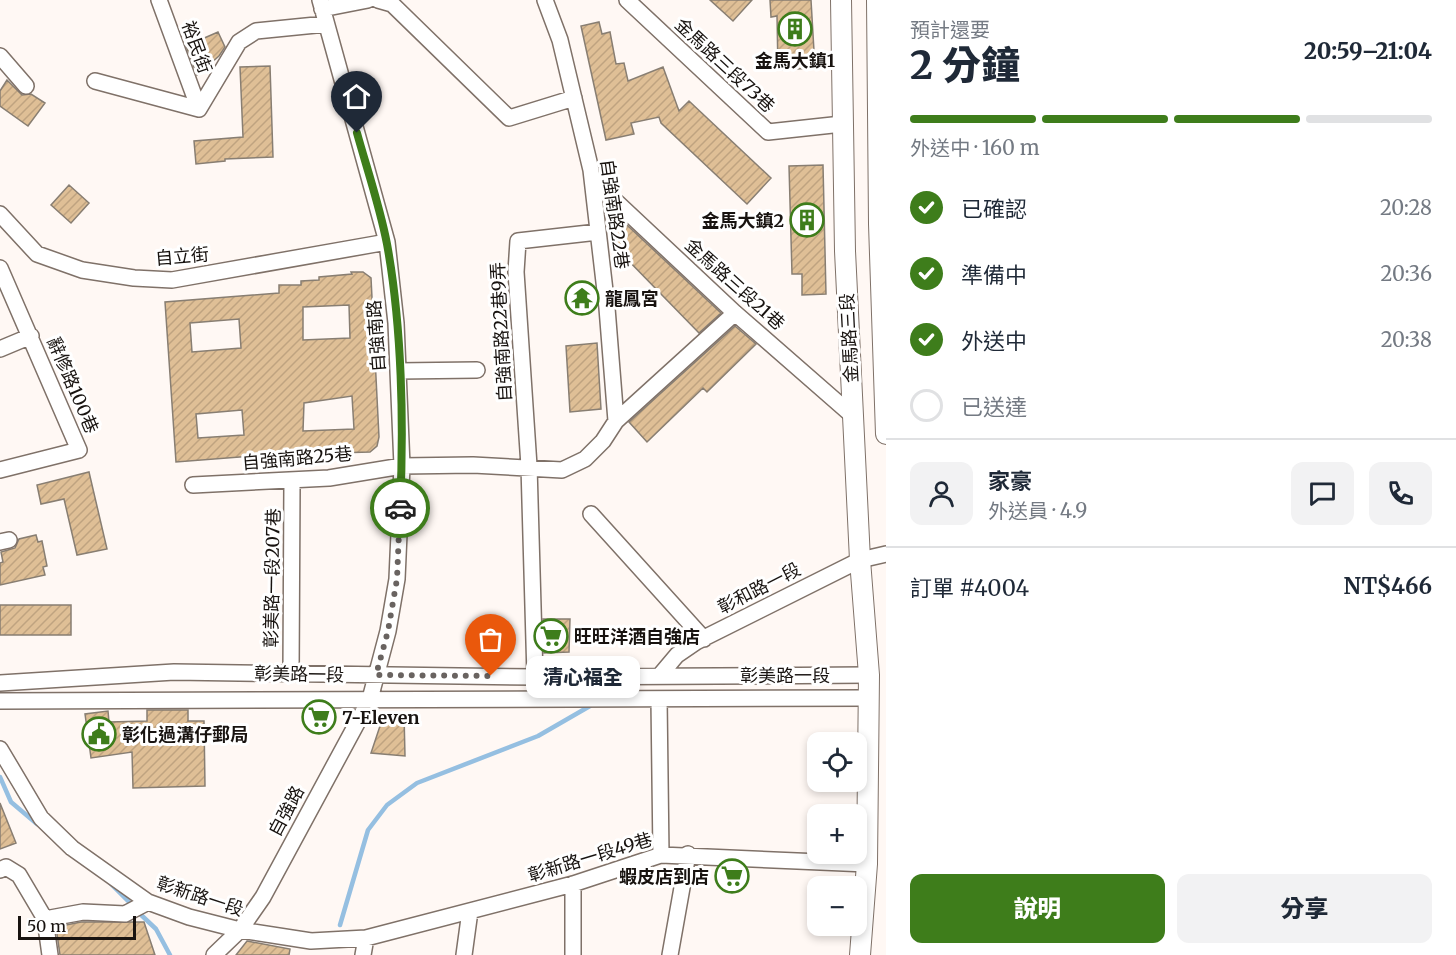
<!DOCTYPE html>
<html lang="zh-TW">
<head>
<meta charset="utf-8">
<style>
	:root { --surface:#fff; --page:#f2f2f3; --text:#1f2937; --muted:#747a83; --line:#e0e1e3; --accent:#3e7d1b }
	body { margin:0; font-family:Merriweather,"Noto Sans TC",serif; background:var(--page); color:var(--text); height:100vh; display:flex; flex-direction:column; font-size:22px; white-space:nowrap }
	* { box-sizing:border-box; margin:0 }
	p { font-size:20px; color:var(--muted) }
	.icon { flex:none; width:33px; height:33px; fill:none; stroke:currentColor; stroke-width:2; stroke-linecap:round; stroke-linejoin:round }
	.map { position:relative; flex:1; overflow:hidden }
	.drawer { display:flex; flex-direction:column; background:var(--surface); width:570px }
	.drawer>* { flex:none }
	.controls { position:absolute; left:807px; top:732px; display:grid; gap:12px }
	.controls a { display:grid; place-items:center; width:60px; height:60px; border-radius:12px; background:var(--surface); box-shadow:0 3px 9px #0003; font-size:30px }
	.scale { position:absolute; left:18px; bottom:15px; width:118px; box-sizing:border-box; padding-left:6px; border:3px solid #181310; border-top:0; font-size:16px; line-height:21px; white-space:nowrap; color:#181310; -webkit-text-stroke:4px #fff; paint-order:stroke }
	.pin { position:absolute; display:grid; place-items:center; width:51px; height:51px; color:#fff; margin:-62px -26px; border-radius:50% 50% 50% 0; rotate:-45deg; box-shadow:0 0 6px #0007 }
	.pin .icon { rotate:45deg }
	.courier { position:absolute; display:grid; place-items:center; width:60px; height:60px; margin:-30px; border:4px solid #3e7d1b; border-radius:50%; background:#fff; color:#222; box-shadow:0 2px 8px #0007 }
	.bubble { position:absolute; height:42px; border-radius:12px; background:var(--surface); box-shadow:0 3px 9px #0003; font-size:20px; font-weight:800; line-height:42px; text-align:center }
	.headline em { font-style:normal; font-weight:800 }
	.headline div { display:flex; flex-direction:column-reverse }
	.headline { display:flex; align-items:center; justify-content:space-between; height:102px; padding:0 24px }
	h1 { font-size:39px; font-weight:800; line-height:45px }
	.bar { display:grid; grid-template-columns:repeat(4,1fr); gap:9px 6px; align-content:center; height:72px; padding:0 24px }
	.bar i { height:8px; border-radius:4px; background:var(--line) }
	.bar .on { background:var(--accent) }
	.bar p { grid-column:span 4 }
	.line { display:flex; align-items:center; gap:15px; padding:0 24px; border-top:2px solid var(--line) }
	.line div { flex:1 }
	.round { display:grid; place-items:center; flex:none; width:63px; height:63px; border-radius:12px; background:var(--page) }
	ol { padding:0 24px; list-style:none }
	li { display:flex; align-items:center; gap:18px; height:66px }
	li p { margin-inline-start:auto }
	li .icon { padding:6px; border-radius:50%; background:var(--accent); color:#fff; stroke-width:4 }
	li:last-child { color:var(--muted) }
	li i { width:33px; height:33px; border:3px solid var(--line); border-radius:50% }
	.action { display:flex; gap:12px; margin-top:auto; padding:12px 24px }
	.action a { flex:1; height:69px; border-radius:12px; background:var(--accent); color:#fff; font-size:24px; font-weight:800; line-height:69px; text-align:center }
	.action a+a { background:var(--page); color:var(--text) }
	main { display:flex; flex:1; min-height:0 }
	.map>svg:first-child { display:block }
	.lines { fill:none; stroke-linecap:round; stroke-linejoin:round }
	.stream { stroke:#95bfe1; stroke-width:4.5 }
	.building { fill:url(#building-hatch); stroke:#887e72; stroke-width:1.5; fill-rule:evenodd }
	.minor-casing { stroke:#7f7168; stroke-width:18 }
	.major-casing { stroke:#7f7168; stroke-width:22 }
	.minor { stroke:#fff; stroke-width:15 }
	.major { stroke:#fff; stroke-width:20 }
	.done { stroke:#696360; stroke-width:6; stroke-dasharray:0 10.8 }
	.route { stroke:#3e7d1b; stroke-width:8 }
	.labels { text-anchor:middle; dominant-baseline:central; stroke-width:6; stroke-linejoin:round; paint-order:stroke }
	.street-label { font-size:18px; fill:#181310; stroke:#fff }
	.poi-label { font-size:18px; font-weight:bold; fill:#181310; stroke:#fff; text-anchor:start }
</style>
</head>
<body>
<main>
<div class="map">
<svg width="886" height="955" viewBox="0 0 886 955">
	<defs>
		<pattern id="building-hatch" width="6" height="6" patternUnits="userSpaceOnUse" patternTransform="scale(1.5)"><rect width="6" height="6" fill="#dfbf96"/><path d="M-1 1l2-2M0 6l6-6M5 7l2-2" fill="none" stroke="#bfa380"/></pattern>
	</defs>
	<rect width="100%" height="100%" fill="#fff8f4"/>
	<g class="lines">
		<!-- stream -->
		<path class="stream" d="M0,777L11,802L37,824
			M111,884L133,906
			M138,912L156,929L170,955
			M340,925L368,830L387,805L417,783L538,736L590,706"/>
	</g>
	<!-- building -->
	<path class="building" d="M710,0H752L733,21Z
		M770,0H811L815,68L778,70L777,16L771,17Z
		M599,22L602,34L610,32L616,64L624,63L628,81L663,67L679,111L689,101L771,178L747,204L661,123L659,117L631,123L634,134L606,140L581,26Z
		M218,32L225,47L219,56L197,75L186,46Z
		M270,66L273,157L225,159V161L196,164L194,141L243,137L240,67Z
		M7,80L22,95L31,94L45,103L28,126L0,106V91Z
		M823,165L826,294L802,295V274H792L789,166Z
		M69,185L89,203L71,223L51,205Z
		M612,211L721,313L699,333L622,254L610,230Z
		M351,272H363L371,278L379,437L377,446L370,452L267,455L176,462L165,302L279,293V285H301V281L319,280V277L352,274ZM349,305L350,338L303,340V307ZM239,319L241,348L192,352L190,323ZM352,396L354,429L303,431L304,403ZM242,410L244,435L198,438L196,414Z
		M735,326L756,344L707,392L703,388L647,442L629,422Z
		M597,343L601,409L570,412L566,346Z
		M89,472L107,549L77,555L64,499L41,504L37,485Z
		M36,535L38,542L42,541L47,566L43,567L45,575L0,585V563L3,562L1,552L15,548L19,539Z
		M0,605H71V635H0Z
		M543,619H570L569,652L544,653Z
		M147,710H188V721H204L205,786L133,788L132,752L91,758L85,714L108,711L109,722L147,721Z
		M384,714H404L405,756L371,753Z
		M0,803L16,843L0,849Z
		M81,922H144L155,955H60L56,927Z
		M247,941L290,949L289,955H236Z"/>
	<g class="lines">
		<defs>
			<path id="minor" d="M159,0L199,109
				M378,0L392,4L509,118L574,98
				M627,0L768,132L842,124
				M322,9L368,0
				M0,56L26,86
				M95,81L199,109L239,42L256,31L326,24
				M592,179L735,313L853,416
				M0,214L37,254L82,270L134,278L172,280L387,242
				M0,268L79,450L0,470
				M0,349L31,336
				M398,371L477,370
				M616,421L735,313
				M193,485L329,478L402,466L473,465L562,470L585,459L603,441L616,421L607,308L591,170L560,40L545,0
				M591,514L704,639
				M0,542L9,540
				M291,674L292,483
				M661,674L677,655L696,642L860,560L886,554
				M535,677L529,466L516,272L518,241L598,232
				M0,683L174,672L535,677L869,675
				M659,699L661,855
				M0,701L869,698
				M0,749L41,818L72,848L148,902L189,917L240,930L311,941L366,938L573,884L661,855L867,864
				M0,870L6,867L19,875L45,919
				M50,955L45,919L83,912L125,914L148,902
				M214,955L240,930L263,897L370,699L388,631L397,579L402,466L396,323L387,242L320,0
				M363,955L366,938
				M464,955L470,911
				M573,955V884
				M670,955L688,854"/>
			<path id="major" d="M841,0L845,251L860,560L869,675L867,864L860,955
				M877,0L879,224L886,434"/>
		</defs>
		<!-- minor casing -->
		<use href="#minor" class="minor-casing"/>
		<!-- major casing -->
		<use href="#major" class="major-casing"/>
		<!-- minor -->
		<use href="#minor" class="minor"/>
		<!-- major -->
		<use href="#major" class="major"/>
	</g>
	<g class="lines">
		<!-- done -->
		<path class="done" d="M400,508L397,579L388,631L376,675L491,676"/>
		<!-- route -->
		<path class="route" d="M357,133C367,169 380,207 387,244C402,326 404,425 400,508"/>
	</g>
	<!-- icons -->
	<defs>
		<symbol id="building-ring" viewBox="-11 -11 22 22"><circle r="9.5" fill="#fff" stroke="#3e7d1b" stroke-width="1.5"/><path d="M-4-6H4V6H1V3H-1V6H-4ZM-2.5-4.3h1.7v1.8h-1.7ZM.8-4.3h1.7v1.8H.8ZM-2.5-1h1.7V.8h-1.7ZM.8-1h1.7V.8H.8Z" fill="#3e7d1b"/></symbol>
		<symbol id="temple-ring" viewBox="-11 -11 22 22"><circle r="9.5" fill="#fff" stroke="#3e7d1b" stroke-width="1.5"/><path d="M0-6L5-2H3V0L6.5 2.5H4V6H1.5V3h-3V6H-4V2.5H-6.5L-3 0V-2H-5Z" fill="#3e7d1b"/></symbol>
		<symbol id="supermarket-ring" viewBox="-11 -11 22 22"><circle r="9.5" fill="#fff" stroke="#3e7d1b" stroke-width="1.5"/><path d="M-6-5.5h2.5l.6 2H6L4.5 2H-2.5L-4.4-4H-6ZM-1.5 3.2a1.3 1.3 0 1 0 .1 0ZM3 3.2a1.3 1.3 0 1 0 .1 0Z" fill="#3e7d1b"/></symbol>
		<symbol id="civic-ring" viewBox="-11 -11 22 22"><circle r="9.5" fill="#fff" stroke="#3e7d1b" stroke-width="1.5"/><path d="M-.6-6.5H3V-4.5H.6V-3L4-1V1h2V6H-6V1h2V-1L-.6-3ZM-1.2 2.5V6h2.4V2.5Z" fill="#3e7d1b"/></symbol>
	</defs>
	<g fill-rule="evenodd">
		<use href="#building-ring" x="776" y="10" width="38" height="38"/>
		<use href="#building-ring" x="788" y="201" width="38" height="38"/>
		<use href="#temple-ring" x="563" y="279" width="38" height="38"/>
		<use href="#supermarket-ring" x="532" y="617" width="38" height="38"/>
		<use href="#supermarket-ring" x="300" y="698" width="38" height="38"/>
		<use href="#civic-ring" x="80" y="715" width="38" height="38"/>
		<use href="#supermarket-ring" x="713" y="857" width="38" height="38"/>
	</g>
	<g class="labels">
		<!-- street labels -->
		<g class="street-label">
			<text transform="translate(197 47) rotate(70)">裕民街</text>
			<text transform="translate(725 65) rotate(43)">金馬路三段73巷</text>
			<text transform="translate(615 214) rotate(82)">自強南路22巷</text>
			<text transform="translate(182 256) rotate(-5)">自立街</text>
			<text transform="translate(735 284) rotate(42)">金馬路三段21巷</text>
			<text transform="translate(501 332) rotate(-93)">自強南路22巷9弄</text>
			<text transform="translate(376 336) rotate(-94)">自強南路</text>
			<text transform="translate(849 338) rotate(-93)">金馬路三段</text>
			<text transform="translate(73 385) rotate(67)">辭修路100巷</text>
			<text transform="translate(297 458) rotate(-5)">自強南路25巷</text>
			<text transform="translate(272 578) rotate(-89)">彰美路一段207巷</text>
			<text transform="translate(759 588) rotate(-27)">彰和路一段</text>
			<text transform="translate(299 674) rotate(1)">彰美路一段</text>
			<text x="785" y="675">彰美路一段</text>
			<text transform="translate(286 811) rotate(-62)">自強路</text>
			<text transform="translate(590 857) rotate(-17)">彰新路一段49巷</text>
			<text transform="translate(200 896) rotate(18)">彰新路一段</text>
		</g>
		<!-- poi labels -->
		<g class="poi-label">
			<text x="795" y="60" text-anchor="middle">金馬大鎮1</text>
			<text x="784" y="220" text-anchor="end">金馬大鎮2</text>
			<text x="605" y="298">龍鳳宮</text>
			<text x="574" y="636">旺旺洋酒自強店</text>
			<text x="342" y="717">7-Eleven</text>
			<text x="122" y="734">彰化過溝仔郵局</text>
			<text x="709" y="876" text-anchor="end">蝦皮店到店</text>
		</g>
	</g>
</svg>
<div class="controls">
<a><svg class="icon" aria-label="locate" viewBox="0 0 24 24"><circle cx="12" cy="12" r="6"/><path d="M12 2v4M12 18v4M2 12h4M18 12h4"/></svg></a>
<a>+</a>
<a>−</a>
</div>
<div class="scale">50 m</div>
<div class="pin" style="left:491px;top:676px;background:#ea580c"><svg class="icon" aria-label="bag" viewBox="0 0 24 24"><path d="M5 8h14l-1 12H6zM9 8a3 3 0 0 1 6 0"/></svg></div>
<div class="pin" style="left:357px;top:133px;background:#1f2937"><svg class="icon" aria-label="home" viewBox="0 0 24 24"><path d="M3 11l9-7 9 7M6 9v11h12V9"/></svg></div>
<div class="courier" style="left:400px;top:508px"><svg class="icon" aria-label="car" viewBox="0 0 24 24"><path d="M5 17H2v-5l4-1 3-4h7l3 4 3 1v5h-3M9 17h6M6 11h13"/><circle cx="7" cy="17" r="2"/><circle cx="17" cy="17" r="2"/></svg></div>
<div class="bubble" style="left:526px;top:656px;width:114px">清心福全</div>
</div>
<section class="drawer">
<div class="headline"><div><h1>2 分鐘</h1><p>預計還要</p></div><em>20:59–21:04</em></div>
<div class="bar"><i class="on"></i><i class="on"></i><i class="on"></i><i></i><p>外送中 · 160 m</p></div>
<ol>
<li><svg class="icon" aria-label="check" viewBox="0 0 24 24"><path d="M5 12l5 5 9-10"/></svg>已確認<p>20:28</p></li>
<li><svg class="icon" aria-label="check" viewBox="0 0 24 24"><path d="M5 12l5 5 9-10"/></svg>準備中<p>20:36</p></li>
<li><svg class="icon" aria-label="check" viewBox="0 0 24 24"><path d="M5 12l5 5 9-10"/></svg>外送中<p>20:38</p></li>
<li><i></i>已送達</li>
</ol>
<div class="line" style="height:108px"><a class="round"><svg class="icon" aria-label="person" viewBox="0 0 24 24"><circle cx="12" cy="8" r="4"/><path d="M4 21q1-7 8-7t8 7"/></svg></a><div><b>家豪</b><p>外送員 · 4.9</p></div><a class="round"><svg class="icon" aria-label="chat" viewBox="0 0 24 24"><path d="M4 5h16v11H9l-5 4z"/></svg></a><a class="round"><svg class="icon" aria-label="phone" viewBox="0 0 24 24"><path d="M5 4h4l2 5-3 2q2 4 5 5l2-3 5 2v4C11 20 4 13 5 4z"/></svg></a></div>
<div class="line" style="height:78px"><div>訂單 #4004</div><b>NT$466</b></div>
<div class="action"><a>說明</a><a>分享</a></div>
</section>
</main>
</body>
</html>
